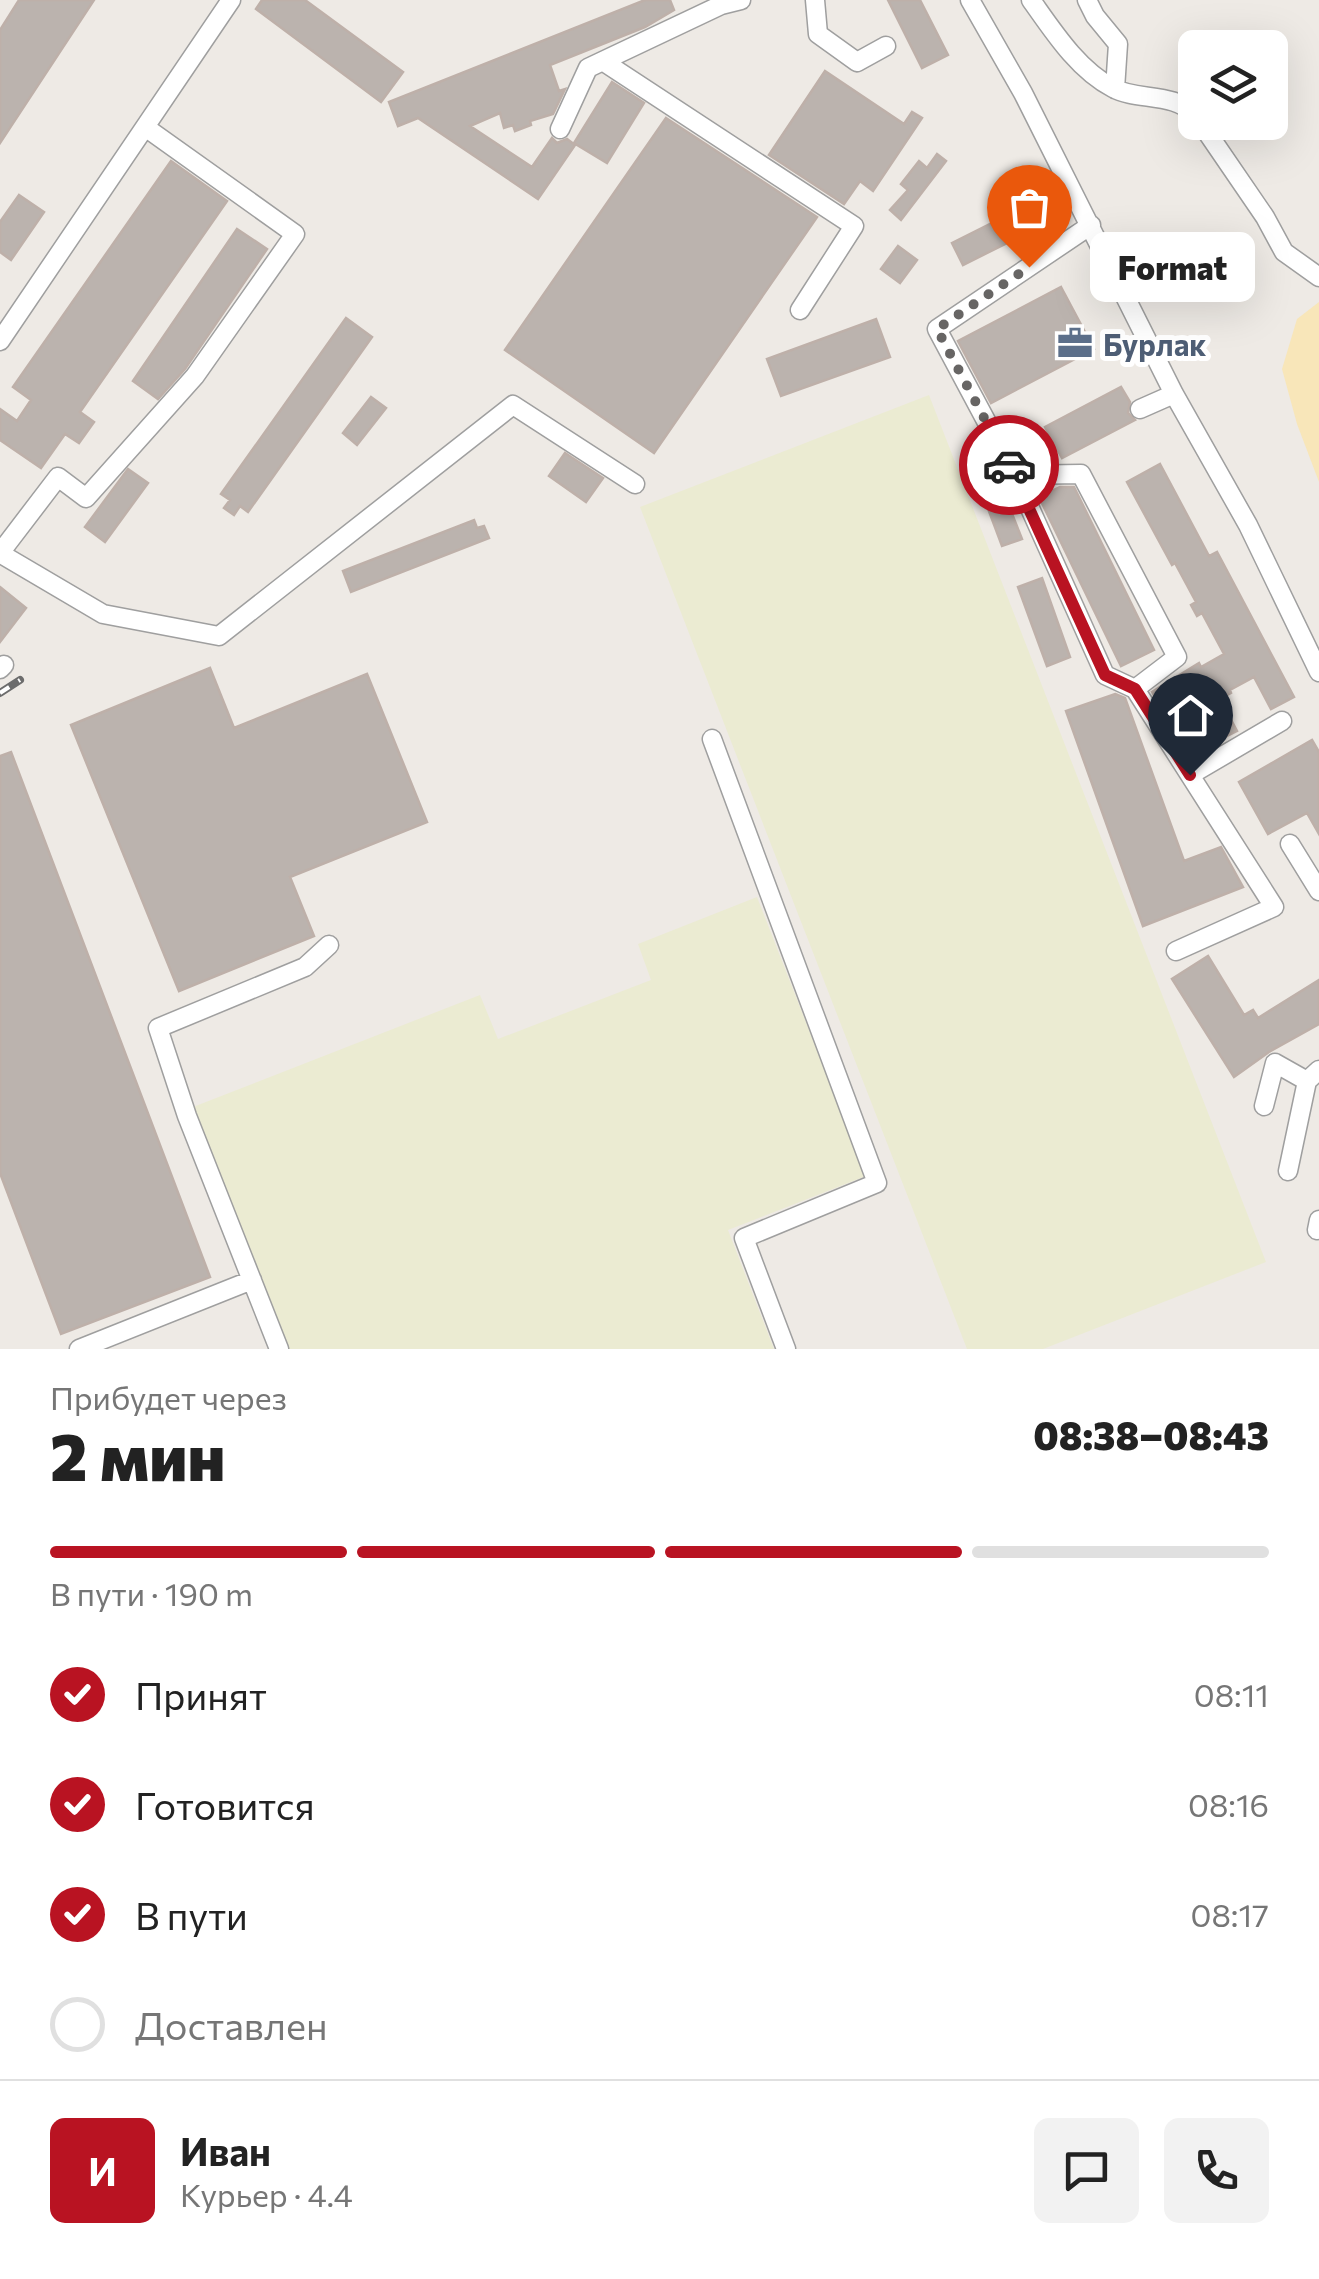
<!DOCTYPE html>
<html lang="ru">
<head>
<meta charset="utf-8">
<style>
	:root { --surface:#fff; --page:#f2f2f2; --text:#222; --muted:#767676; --line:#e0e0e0; --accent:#b91322 }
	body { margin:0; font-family:Commissioner,sans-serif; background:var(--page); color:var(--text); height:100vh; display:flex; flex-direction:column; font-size:38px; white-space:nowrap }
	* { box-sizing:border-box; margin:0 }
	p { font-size:32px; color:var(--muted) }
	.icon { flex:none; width:55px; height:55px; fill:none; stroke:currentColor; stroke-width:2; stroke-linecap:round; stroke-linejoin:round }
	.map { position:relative; height:1349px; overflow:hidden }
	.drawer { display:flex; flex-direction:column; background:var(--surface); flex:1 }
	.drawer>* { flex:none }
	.tools { position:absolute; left:1178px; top:30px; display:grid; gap:20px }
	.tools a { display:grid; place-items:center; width:110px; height:110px; border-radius:15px; background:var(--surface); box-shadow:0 10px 40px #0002; font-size:50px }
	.pin { position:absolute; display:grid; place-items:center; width:85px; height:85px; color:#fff; margin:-102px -42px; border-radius:50% 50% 50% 0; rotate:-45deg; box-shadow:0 0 10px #0007 }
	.pin .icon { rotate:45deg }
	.courier { position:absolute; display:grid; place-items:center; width:100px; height:100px; margin:-50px; border:8px solid #b91322; border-radius:50%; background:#fff; color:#222; box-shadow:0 2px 12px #0007 }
	.bubble { position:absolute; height:70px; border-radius:15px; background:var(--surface); box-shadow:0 10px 40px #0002; font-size:32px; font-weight:800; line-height:70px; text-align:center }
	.overview em { font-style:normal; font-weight:800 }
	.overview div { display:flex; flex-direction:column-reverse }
	.overview { display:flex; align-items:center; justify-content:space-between; height:170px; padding:0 50px }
	h1 { font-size:65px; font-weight:800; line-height:75px }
	.bar { display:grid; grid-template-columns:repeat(4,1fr); gap:15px 10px; align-content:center; height:120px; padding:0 50px }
	.bar i { height:12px; border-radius:8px; background:var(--line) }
	.bar .current { background:var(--accent) }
	.bar p { grid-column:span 4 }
	.line { display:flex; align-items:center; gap:25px; padding:0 50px; border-top:2px solid var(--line) }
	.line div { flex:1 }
	.round { display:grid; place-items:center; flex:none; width:105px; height:105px; border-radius:15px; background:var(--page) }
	ol { padding:0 50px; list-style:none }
	li { display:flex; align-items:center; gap:30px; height:110px }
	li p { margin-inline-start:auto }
	li .icon { padding:10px; border-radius:50%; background:var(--accent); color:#fff; stroke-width:4 }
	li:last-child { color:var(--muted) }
	li i { width:55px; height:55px; border:5px solid var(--line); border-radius:50% }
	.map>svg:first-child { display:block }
	.farmland { fill:#ebebd2 }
	.sand { fill:#f8e6b9 }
	.building { fill:#bbb3ae; stroke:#beb0a9; stroke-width:2.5 }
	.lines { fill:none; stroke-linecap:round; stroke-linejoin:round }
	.minor-casing { stroke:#9f9f9f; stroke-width:21 }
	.minor { stroke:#fff; stroke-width:18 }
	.rail-casing { stroke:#6c6c6c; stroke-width:8 }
	.rail { stroke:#fff; stroke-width:4; stroke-dasharray:11; stroke-linecap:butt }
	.done { stroke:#676564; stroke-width:10; stroke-dasharray:0 18 }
	.route { stroke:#b91322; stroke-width:12 }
	.labels { text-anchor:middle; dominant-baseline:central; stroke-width:10; stroke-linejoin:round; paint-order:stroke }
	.service-label { font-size:30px; font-weight:bold; fill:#4e5e75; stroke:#fff; text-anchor:start }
</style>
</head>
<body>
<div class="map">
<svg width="1319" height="1349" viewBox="0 0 1319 1349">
	<rect width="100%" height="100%" fill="#eeeae5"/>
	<!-- farmland -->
	<path class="farmland" d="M929,395L1266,1262L1043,1349H967L640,507Z
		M757,897L866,1176L728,1230L774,1349H288L193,1107L480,995L498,1039L651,980L638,944Z"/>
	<!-- sand -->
	<path class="sand" d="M1319,302V482L1297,424L1282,369L1297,319Z"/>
	<!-- building -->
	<path class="building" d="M19,0H94L0,143V30Z
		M262,0H305L403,72L381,102L256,9Z
		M645,0H670L674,10L645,27L550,65L559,91L565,89L553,114L530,121L531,125L515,131L513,125L504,128L500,113L470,126L532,167L552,138L557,143L567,139L575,145L538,199L418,118L398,126L389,102Z
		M888,0H920L948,55L922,68Z
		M825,71L904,124L912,112L922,118L873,191L860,181L844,204L769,155Z
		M612,82L644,103L607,163L574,143Z
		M666,118L817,217L654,453L505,350Z
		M937,154L946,161L901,220L890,210L908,190L901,184L919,161L927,168Z
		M171,161L227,201L80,412L94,422L79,443L65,434L41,468L0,440V409L17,421L31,400L13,387Z
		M19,195L44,212L11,260L0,252V222Z
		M1016,211L1027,233L963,265L952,243Z
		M237,229L267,249L185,369L158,399L133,381Z
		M898,246L917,260L900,283L881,269Z
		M1061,287L1094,349L991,403L958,341Z
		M346,318L372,337L248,512L240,506L234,515L224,508L230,500L221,494Z
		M876,319L890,357L781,396L767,359Z
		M1121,387L1130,402L1128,413L1135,420L1062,458L1045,427Z
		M371,397L386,408L357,445L343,433Z
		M986,448L1022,539L1002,546L968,455Z
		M565,453L603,478L586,502L549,476Z
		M1160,464L1209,556L1217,552L1294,697L1271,709L1254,677L1230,690L1231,693L1220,699L1237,731L1191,754L1152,692L1199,663L1201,667L1224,654L1202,613L1197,616L1191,605L1196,602L1175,563L1172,565L1127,482Z
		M128,469L148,483L105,542L85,527Z
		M1060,487H1074L1154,650L1121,666L1039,497Z
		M474,520L477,528L484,526L489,538L351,592L343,571Z
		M1042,578L1070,657L1047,666L1018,587Z
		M0,587L26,608L0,642Z
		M210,668L234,728L367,674L427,822L290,877L314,936L179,991L71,725Z
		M1115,694L1125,698L1184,861L1221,847L1243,887L1143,926L1066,711Z
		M1312,740L1319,752V834L1307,813L1268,834L1239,782Z
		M11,752L210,1277L61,1334L0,1173V756Z
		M1208,956L1244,1015L1253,1010L1258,1018L1319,980V1024L1269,1052L1234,1077L1172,979Z"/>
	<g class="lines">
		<defs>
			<path id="minor" d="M815,0L818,34L857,62L886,46
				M970,0L1023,93L1174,394L1248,525L1319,672
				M1031,0C1053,31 1078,70 1113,88C1137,101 1175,92 1195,115
				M1087,0L1095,16L1118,44L1115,89
				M604,62L854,226L800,310
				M1200,122L1265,217L1284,252L1319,277
				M560,129L588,68L721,5L741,0
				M1091,225L937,329L1015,475L1105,675L1135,689L1274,907L1176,951
				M0,341L231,0
				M1140,409L1174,394
				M1015,475L1081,474L1177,657L1135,689
				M0,553L58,477L86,498L195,376L295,234L145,127
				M1,554L103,614L219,636L513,405L635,484
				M0,669L4,665
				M712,739L877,1183L744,1238L786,1349
				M1190,775L1282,721
				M1290,844L1319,891
				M1264,1106L1275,1063L1307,1081
				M1288,1171L1307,1081L1319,1070
				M1317,1230L1319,1220
				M79,1349L252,1280
				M279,1349L187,1116L158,1028L305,967L329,945"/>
		</defs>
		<!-- minor casing -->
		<use href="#minor" class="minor-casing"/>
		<!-- minor -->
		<use href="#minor" class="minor"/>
		<defs>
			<path id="rail" d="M0,693L20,680"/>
		</defs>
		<!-- rail casing -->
		<use href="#rail" class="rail-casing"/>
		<!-- rail -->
		<use href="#rail" class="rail"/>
	</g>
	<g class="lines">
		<!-- done -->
		<path class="done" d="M1009,465L937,329L1029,267"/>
		<!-- route -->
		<path class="route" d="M1009,465L1105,675L1135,689L1190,775"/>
	</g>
	<!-- icons -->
	<defs>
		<symbol id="office-bare" viewBox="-9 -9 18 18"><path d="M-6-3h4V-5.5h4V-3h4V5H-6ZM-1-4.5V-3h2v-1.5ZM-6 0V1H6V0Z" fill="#5c6f8a" stroke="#fff" stroke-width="2.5" paint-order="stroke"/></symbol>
	</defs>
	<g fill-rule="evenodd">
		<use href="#office-bare" x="1050" y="318" width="50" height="50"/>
	</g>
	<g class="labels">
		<!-- service labels -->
		<g class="service-label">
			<text x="1103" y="343">Бурлак</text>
		</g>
	</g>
</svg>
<div class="tools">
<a><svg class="icon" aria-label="layers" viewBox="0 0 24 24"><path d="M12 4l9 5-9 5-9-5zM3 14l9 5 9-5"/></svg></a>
</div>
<div class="pin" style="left:1029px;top:267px;background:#ea580c"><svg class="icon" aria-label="bag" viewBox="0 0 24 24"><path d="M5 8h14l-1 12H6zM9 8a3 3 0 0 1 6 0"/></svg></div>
<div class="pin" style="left:1190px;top:775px;background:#1f2937"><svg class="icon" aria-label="home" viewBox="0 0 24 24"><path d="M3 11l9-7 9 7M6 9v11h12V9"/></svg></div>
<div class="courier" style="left:1009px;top:465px"><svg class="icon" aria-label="car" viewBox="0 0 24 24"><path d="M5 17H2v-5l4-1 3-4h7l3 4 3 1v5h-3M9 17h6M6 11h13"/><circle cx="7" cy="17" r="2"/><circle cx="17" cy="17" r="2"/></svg></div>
<div class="bubble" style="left:1090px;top:232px;width:165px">Format</div>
</div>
<section class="drawer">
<div class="overview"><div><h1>2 мин</h1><p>Прибудет через</p></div><em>08:38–08:43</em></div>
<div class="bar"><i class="current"></i><i class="current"></i><i class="current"></i><i></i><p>В пути · 190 m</p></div>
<ol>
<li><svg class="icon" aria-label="check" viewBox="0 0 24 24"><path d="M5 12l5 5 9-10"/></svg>Принят<p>08:11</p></li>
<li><svg class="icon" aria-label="check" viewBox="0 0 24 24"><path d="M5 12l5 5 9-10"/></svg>Готовится<p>08:16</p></li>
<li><svg class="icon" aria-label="check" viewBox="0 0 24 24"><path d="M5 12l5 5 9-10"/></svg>В пути<p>08:17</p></li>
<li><i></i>Доставлен</li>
</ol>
<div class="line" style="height:180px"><b class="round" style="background:var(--accent);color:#fff">И</b><div><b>Иван</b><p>Курьер · 4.4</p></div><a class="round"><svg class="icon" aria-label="chat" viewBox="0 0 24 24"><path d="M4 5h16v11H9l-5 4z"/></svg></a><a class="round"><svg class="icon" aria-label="phone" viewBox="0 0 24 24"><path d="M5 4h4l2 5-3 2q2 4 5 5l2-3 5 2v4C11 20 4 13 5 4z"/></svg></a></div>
</section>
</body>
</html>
